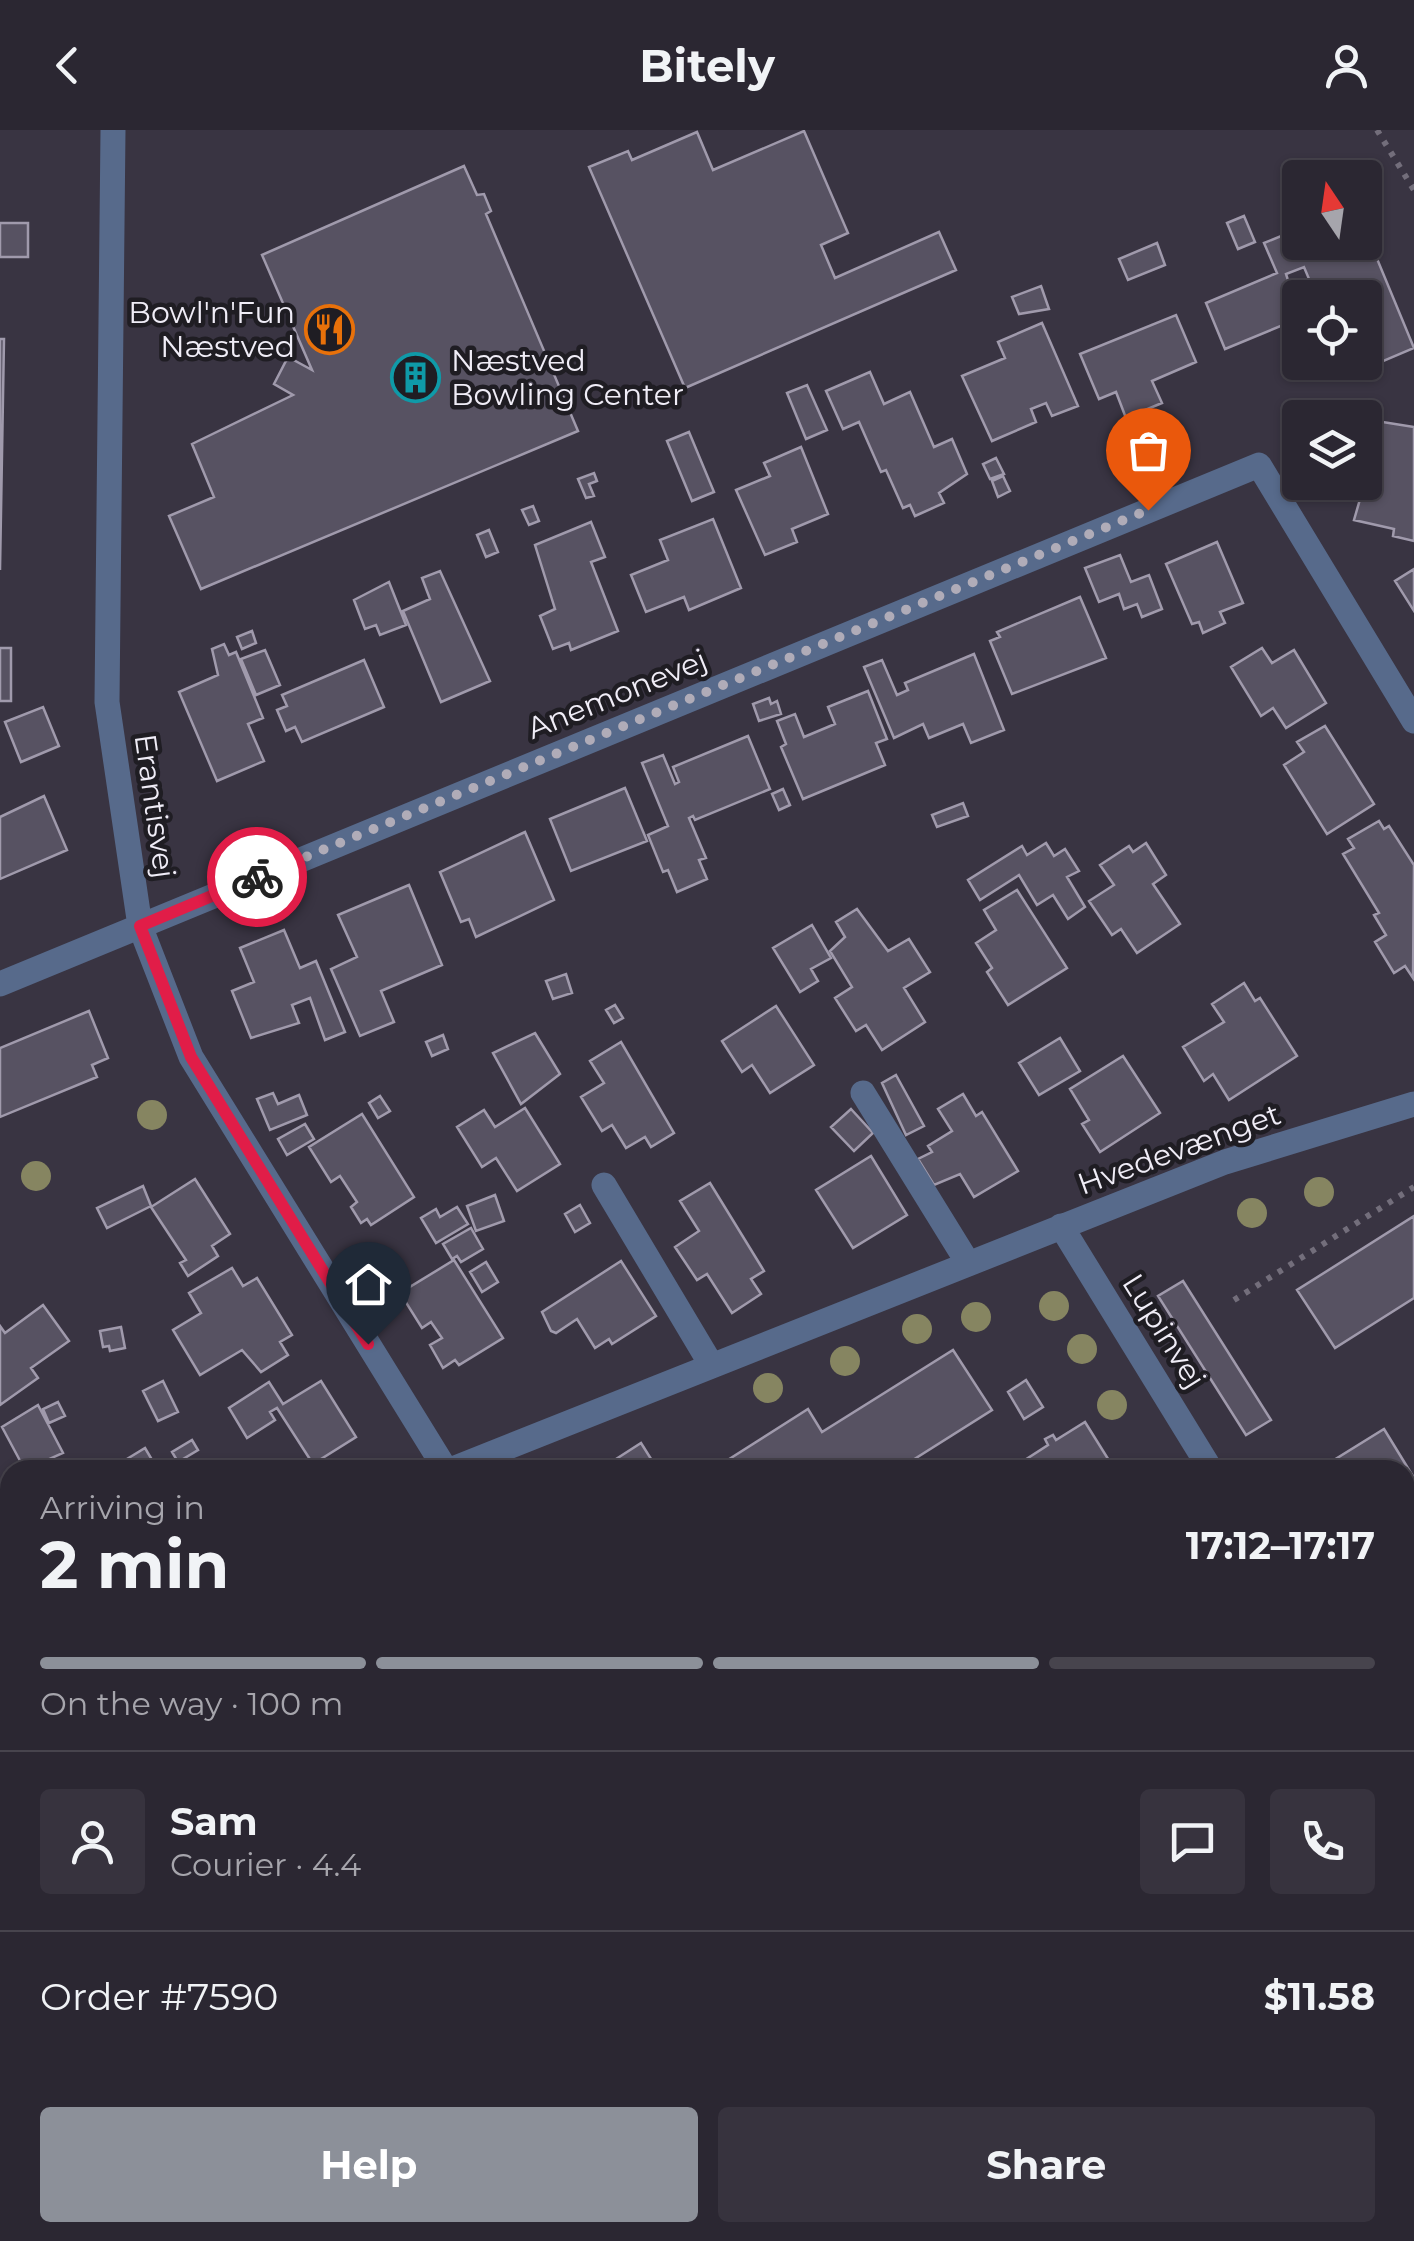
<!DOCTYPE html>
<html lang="en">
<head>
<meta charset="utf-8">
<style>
	:root { --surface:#2b2732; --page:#37333e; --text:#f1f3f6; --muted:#a6a5ac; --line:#47444d; --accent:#8c9099 }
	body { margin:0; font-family:Montserrat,sans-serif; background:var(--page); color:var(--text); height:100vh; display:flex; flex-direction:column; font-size:38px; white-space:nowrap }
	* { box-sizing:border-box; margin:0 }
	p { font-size:32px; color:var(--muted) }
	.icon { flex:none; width:55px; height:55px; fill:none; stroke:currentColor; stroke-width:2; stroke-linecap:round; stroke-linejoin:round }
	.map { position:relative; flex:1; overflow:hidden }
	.details { position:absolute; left:0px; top:1330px; width:1415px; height:782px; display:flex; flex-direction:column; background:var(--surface); border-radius:30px 30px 0 0; box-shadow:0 2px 8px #0004,0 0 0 2px var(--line) }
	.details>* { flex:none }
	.needle { width:65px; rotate:347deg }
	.controls { position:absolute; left:1282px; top:30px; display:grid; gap:20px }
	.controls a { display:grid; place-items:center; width:100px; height:100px; border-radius:10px; background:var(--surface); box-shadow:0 2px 8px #0004,0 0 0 2px var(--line); font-size:50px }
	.pin { position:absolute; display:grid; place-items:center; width:85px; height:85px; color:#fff; margin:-102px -42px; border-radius:50% 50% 50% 0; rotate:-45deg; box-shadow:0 0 10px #0007 }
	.pin .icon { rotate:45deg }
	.courier { position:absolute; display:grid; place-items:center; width:100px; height:100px; margin:-50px; border:8px solid #e11d48; border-radius:50%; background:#fff; color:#222; box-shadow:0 2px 12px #0007 }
	.summary em { font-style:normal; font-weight:700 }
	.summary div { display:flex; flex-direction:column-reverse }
	.summary { display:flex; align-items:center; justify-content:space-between; height:170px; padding:0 40px }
	h1 { font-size:65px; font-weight:700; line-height:75px }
	.bar { display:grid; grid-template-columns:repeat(4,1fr); gap:15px 10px; align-content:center; height:120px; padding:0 40px }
	.bar i { height:12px; border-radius:8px; background:var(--line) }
	.bar .selected { background:var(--accent) }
	.bar p { grid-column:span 4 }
	.line { display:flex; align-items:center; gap:25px; padding:0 40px; border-top:2px solid var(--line) }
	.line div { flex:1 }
	.round { display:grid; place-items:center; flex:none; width:105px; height:105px; border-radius:10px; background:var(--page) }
	.action { display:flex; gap:20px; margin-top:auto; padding:20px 40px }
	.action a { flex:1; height:115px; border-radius:10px; background:var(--accent); color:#fff; font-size:40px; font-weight:700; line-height:115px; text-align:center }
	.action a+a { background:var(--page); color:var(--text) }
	header { display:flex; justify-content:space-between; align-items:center; height:130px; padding:0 40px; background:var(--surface); font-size:45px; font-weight:700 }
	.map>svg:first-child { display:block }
	.building { fill:#575262; stroke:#a09aac; stroke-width:2.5 }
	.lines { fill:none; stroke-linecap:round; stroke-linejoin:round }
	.path { stroke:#736e7b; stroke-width:6; stroke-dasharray:5 8; stroke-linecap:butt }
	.minor { stroke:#576a8b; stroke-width:25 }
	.tree { fill:#868561 }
	.done { stroke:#b0acb8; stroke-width:10; stroke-dasharray:0 18 }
	.route { stroke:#e11d48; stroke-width:12 }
	.labels { text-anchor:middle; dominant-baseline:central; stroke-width:9; stroke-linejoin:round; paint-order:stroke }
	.poi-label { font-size:30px; fill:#f0edf7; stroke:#1f1d23; text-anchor:end }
	.street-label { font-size:30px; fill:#f0edf7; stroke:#1f1d23 }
</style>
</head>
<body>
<header><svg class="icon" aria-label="back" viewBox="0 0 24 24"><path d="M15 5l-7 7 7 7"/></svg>Bitely<svg class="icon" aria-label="person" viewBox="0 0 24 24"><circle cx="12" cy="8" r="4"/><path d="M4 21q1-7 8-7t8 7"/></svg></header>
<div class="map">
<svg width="1414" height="2111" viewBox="0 0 1414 2111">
	<rect width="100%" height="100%" fill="#393442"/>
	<!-- building -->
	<path class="building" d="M804,1L848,103L821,115L835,148L939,102L956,140L685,258L589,37L628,21L632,30L697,2L713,40Z
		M464,36L477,65L484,64L491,81L486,84L578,301L201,459L169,386L214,367L192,314L293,265L274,254L288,227L312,240L262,125Z
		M1244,86L1255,112L1238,119L1227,93Z
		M0,93H28V127H0Z
		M1300,100V112H1329L1333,121L1365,112L1368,107L1414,218L1367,238L1365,168H1317L1304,137L1286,144L1300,188L1225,219L1206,173L1277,143L1264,113L1286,104L1294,114L1291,105Z
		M1157,113L1165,135L1128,150L1119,129Z
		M1041,156L1049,179L1019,184L1012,167Z
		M1176,185L1196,232L1152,251L1162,273L1126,288L1116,262L1099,269L1080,224Z
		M1042,193L1078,276L1052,286L1046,273L1031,279L1036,292L992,311L962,246L1005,228L998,212Z
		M0,209H4L0,440Z
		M870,242L884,274L910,262L934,317L952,309L967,344L939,363L944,373L915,386L910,375L903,378L886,340L881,342L859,292L843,299L826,261Z
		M807,255L827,300L806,309L787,263Z
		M1370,290L1414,297V411L1393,406L1394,399L1354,390L1365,352Z
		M689,302L714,362L692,371L667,311Z
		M801,317L828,384L792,399L797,412L765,425L736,360L770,346L764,333Z
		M996,328L1004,344L990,349L983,334Z
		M594,343L597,351L589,354L594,366L586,368L578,349Z
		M1003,346L1010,361L998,367L992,351Z
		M533,376L539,391L529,395L522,380Z
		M713,389L741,458L689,480L684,467L646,482L631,445L668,430L660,410Z
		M591,392L605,427L591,432L618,501L571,520L569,513L553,519L540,486L555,479L535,415Z
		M489,400L498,422L486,427L477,405Z
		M1217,412L1243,473L1220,482L1225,493L1203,503L1199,492L1192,494L1166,434Z
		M1120,425L1131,452L1149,445L1162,479L1142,487L1137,474L1124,479L1119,464L1099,472L1085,438Z
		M1414,439V481L1395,451Z
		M440,441L490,551L441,572L403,481L430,469L422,448Z
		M389,452L406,495L380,505L376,495L365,499L354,470Z
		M1080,467L1106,528L1012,564L990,511L1000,507L997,502Z
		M252,501L256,513L242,519L237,507Z
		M224,514L229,525L236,522L263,588L248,594L264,631L217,651L179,562L218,545L212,519Z
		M0,518H11V571H0Z
		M1262,518L1272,533L1294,520L1326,573L1286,598L1273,578L1261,586L1231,537Z
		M265,520L280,555L256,565L241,529Z
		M974,524L1004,600L971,613L963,594L929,608L923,594L894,608L864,537L882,530L897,565L908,560L905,553Z
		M364,530L384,577L302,612L295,597L286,601L277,580L287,576L282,565Z
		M868,561L887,609L876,613L885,635L803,669L781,617L786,614L777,591L795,584L804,607L835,594L828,577Z
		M769,568L771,574L777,571L781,584L759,591L753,574Z
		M43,577L59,616L21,632L5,592Z
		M1325,596L1374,674L1327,704L1284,635L1304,622L1297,612Z
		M748,606L770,659L695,690L693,686L689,688L706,728L699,730L707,749L677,762L668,740L663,742L648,705L668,696L642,633L663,625L675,654L679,652L673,637Z
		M625,658L647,711L571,741L550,689Z
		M783,659L790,675L779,680L772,664Z
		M44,666L67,720L0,749V687Z
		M963,673L968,686L937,697L932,685Z
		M1379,691L1384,699L1389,696L1414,735L1413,848L1405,836L1394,843L1375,812L1386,805L1374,785L1379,783L1343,724L1354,718L1348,709Z
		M525,702L554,770L476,807L469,789L461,792L440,742Z
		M1046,713L1054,726L1065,719L1079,741L1067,747L1085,777L1068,789L1053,765L1037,775L1019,745L980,770L968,750L1022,716L1027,725Z
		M1146,713L1166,745L1153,754L1180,794L1137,823L1121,799L1112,805L1089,771L1114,755L1100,735L1129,716L1133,722Z
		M409,755L442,835L381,861L394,892L360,906L331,839L357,827L338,785Z
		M1017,760L1067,838L1008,875L987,842L992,838L976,813L996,800L984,780Z
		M857,779L888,821L909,809L930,842L904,858L925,892L882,920L866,895L856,901L835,868L852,857L830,821L845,807L836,792Z
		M812,795L831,828L811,839L818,851L800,862L773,818Z
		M284,800L300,838L316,831L345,902L325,910L310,868L292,875L299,893L251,908L232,861L254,852L240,818Z
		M566,844L572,863L553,869L546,851Z
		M1244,853L1255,871L1260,868L1297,926L1229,970L1213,944L1204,951L1183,917L1224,892L1212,874Z
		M615,875L623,888L614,893L606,880Z
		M776,876L814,935L770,963L752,935L742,942L722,911Z
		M89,881L108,928L92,935L97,947L0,987V918Z
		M535,903L560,944L521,974L493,923Z
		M443,905L448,919L432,926L426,912Z
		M1060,908L1080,941L1039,965L1019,933Z
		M621,912L674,1003L651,1017L645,1007L626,1018L612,995L602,1001L581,967L604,953L590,931Z
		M1123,926L1160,983L1100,1022L1082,994L1089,990L1070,959Z
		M896,945L924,996L906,1005L882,953Z
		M273,963L278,974L299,965L307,985L270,1000L257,969Z
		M963,964L976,986L982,982L1018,1041L974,1067L960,1044L934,1055L918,1029L932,1022L928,1016L952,1001L938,979Z
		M380,966L390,981L378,988L369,973Z
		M525,978L560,1034L517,1061L496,1028L482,1037L457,997L484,980L495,997Z
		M851,979L873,1003L854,1021L831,997Z
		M362,984L414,1067L371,1095L367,1089L361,1093L351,1077L357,1072L340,1046L331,1052L309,1017Z
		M305,994L314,1009L287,1025L278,1009Z
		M871,1026L907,1085L853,1118L816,1060Z
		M195,1049L230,1104L212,1116L218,1126L188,1146L180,1133L186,1130L151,1077Z
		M710,1053L764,1141L751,1149L761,1164L732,1183L707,1144L697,1150L675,1117L699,1101L680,1071Z
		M143,1056L151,1076L107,1098L97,1078Z
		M495,1065L504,1091L476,1101L467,1076Z
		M580,1075L590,1093L575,1102L565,1084Z
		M457,1077L468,1094L436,1113L421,1088L436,1079L440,1087Z
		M1414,1086V1168L1335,1218L1297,1160Z
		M471,1098L483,1119L461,1132L457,1126L452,1129L443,1114Z
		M454,1130L503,1208L459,1235L455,1230L443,1238L430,1215L442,1208L431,1192L422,1198L400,1163Z
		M621,1131L656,1186L612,1214L609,1209L595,1218L577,1189L556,1203L551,1201L542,1182Z
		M486,1132L498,1152L482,1162L470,1142Z
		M232,1138L243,1156L257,1148L292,1205L280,1212L288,1225L261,1242L242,1220L200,1245L173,1200L201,1183L189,1163Z
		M1183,1151L1271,1290L1246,1305L1158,1166Z
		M43,1175L69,1211L31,1238L38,1248L0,1275V1196L5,1203Z
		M121,1197L125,1218L110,1221L109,1216L103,1217L100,1201Z
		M953,1220L992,1280L897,1340H712L808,1279L822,1302Z
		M1026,1250L1043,1277L1024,1289L1008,1262Z
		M163,1251L178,1282L158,1291L143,1261Z
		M321,1251L356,1307L313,1334L277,1278L270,1282L275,1290L247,1308L229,1278L269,1252L283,1274Z
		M58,1272L65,1286L49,1293L43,1279Z
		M38,1275L63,1323L25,1340L2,1297Z
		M1085,1292L1115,1340H1031L1025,1330L1048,1315L1045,1309L1053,1305L1056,1310Z
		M1384,1299L1414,1348V1476L1405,1461V1340H1329L1326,1335Z
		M192,1310L198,1320L178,1332L172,1322Z
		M641,1313L658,1340H599Z
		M145,1318L158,1340H109Z
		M0,1352L10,1366L0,1378Z
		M0,1379L10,1393V1447L0,1454Z
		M10,1672V1756L0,1763V1680Z
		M0,1992L10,2002L7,2049L0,2041Z
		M53,2102H127L135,2111H50L47,2108Z
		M534,2102H732L734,2106L718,2111H508Z
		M779,2102H868L874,2111H784Z"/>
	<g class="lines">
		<!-- path -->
		<path class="path" d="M1377,0L1414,60
			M1234,1170L1414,1057
			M0,2079L10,2069"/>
		<!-- minor -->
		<path class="minor" d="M113,0L107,572L140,796L191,927L446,1340
			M0,854L1259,335L1414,591
			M863,963L968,1133
			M604,1055L712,1236
			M1061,1096L1211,1340
			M450,1340L1225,1032L1414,974
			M0,1519L10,1515
			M1405,1654L1414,1668
			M0,1812L10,1803
			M0,1913L10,1923
			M204,2102L213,2111
			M925,2102L930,2111
			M446,2111L474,2102"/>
	</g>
	<!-- trees -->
	<g class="tree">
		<circle cx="152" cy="985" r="15"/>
		<circle cx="36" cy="1046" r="15"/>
		<circle cx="1319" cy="1062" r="15"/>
		<circle cx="1252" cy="1083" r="15"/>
		<circle cx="1054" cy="1176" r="15"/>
		<circle cx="976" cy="1187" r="15"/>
		<circle cx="917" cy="1199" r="15"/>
		<circle cx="1082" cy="1219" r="15"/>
		<circle cx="845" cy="1231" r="15"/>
		<circle cx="768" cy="1258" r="15"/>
		<circle cx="1112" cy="1275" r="15"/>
	</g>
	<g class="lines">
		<!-- done -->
		<path class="done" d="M257,747L1148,380"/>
		<!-- route -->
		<path class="route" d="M257,747L140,796L191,927L368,1214"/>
	</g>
	<!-- icons -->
	<defs>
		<symbol id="restaurant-ring" viewBox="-11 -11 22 22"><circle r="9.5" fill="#1f1d23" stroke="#e8710a" stroke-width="1.5"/><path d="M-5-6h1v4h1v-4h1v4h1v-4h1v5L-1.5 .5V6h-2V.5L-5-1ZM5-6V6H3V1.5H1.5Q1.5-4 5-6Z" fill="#e8710a"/></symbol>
		<symbol id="building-ring" viewBox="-11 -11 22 22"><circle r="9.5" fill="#1f1d23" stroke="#0f9aa8" stroke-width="1.5"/><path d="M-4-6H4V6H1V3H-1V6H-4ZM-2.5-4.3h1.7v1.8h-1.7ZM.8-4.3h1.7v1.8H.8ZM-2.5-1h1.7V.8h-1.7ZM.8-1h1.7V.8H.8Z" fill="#0f9aa8"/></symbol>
	</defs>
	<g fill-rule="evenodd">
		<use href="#restaurant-ring" x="302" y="172" width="55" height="55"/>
		<use href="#building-ring" x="388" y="220" width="55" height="55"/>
	</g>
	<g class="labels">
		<!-- poi labels -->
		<g class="poi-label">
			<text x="295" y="182">Bowl'n'Fun<tspan x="295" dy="34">Næstved</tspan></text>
			<text x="451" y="230" text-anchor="start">Næstved<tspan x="451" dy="34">Bowling Center</tspan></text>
		</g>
		<!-- street labels -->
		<g class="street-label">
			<text transform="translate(617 564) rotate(-22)">Anemonevej</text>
			<text transform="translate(155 676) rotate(82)">Erantisvej</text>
			<text transform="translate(1179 1019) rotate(-20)">Hvedevænget</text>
			<text transform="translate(1164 1201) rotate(58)">Lupinvej</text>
		</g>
	</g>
</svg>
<div class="controls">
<a><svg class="needle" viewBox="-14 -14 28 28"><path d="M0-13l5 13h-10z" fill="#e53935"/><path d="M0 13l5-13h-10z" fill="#a6a5ac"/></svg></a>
<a><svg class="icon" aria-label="locate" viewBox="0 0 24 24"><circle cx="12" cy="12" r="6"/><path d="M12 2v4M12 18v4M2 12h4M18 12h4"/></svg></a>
<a><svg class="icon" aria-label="layers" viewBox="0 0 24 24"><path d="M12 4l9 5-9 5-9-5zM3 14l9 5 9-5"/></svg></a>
</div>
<div class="pin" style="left:1148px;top:380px;background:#ea580c"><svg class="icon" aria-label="bag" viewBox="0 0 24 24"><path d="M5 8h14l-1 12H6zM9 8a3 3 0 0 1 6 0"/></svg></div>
<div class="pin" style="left:368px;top:1214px;background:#1f2937"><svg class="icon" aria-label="home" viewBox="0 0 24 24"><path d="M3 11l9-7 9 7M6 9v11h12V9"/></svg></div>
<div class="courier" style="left:257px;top:747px"><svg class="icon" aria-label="bike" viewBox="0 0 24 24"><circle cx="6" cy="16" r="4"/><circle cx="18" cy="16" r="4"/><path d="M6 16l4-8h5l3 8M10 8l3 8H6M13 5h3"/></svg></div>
<section class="details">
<div class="summary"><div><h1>2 min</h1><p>Arriving in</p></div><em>17:12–17:17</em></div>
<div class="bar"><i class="selected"></i><i class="selected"></i><i class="selected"></i><i></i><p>On the way · 100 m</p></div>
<div class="line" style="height:180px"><a class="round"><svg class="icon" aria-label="person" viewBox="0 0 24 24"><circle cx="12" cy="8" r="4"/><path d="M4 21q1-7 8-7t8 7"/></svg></a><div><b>Sam</b><p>Courier · 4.4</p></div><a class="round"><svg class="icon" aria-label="chat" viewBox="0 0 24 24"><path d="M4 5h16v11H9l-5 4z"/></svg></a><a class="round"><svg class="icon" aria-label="phone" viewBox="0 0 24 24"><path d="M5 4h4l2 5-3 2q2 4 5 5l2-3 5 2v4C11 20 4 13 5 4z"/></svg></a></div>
<div class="line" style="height:130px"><div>Order #7590</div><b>$11.58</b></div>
<div class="action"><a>Help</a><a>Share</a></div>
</section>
</div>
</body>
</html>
